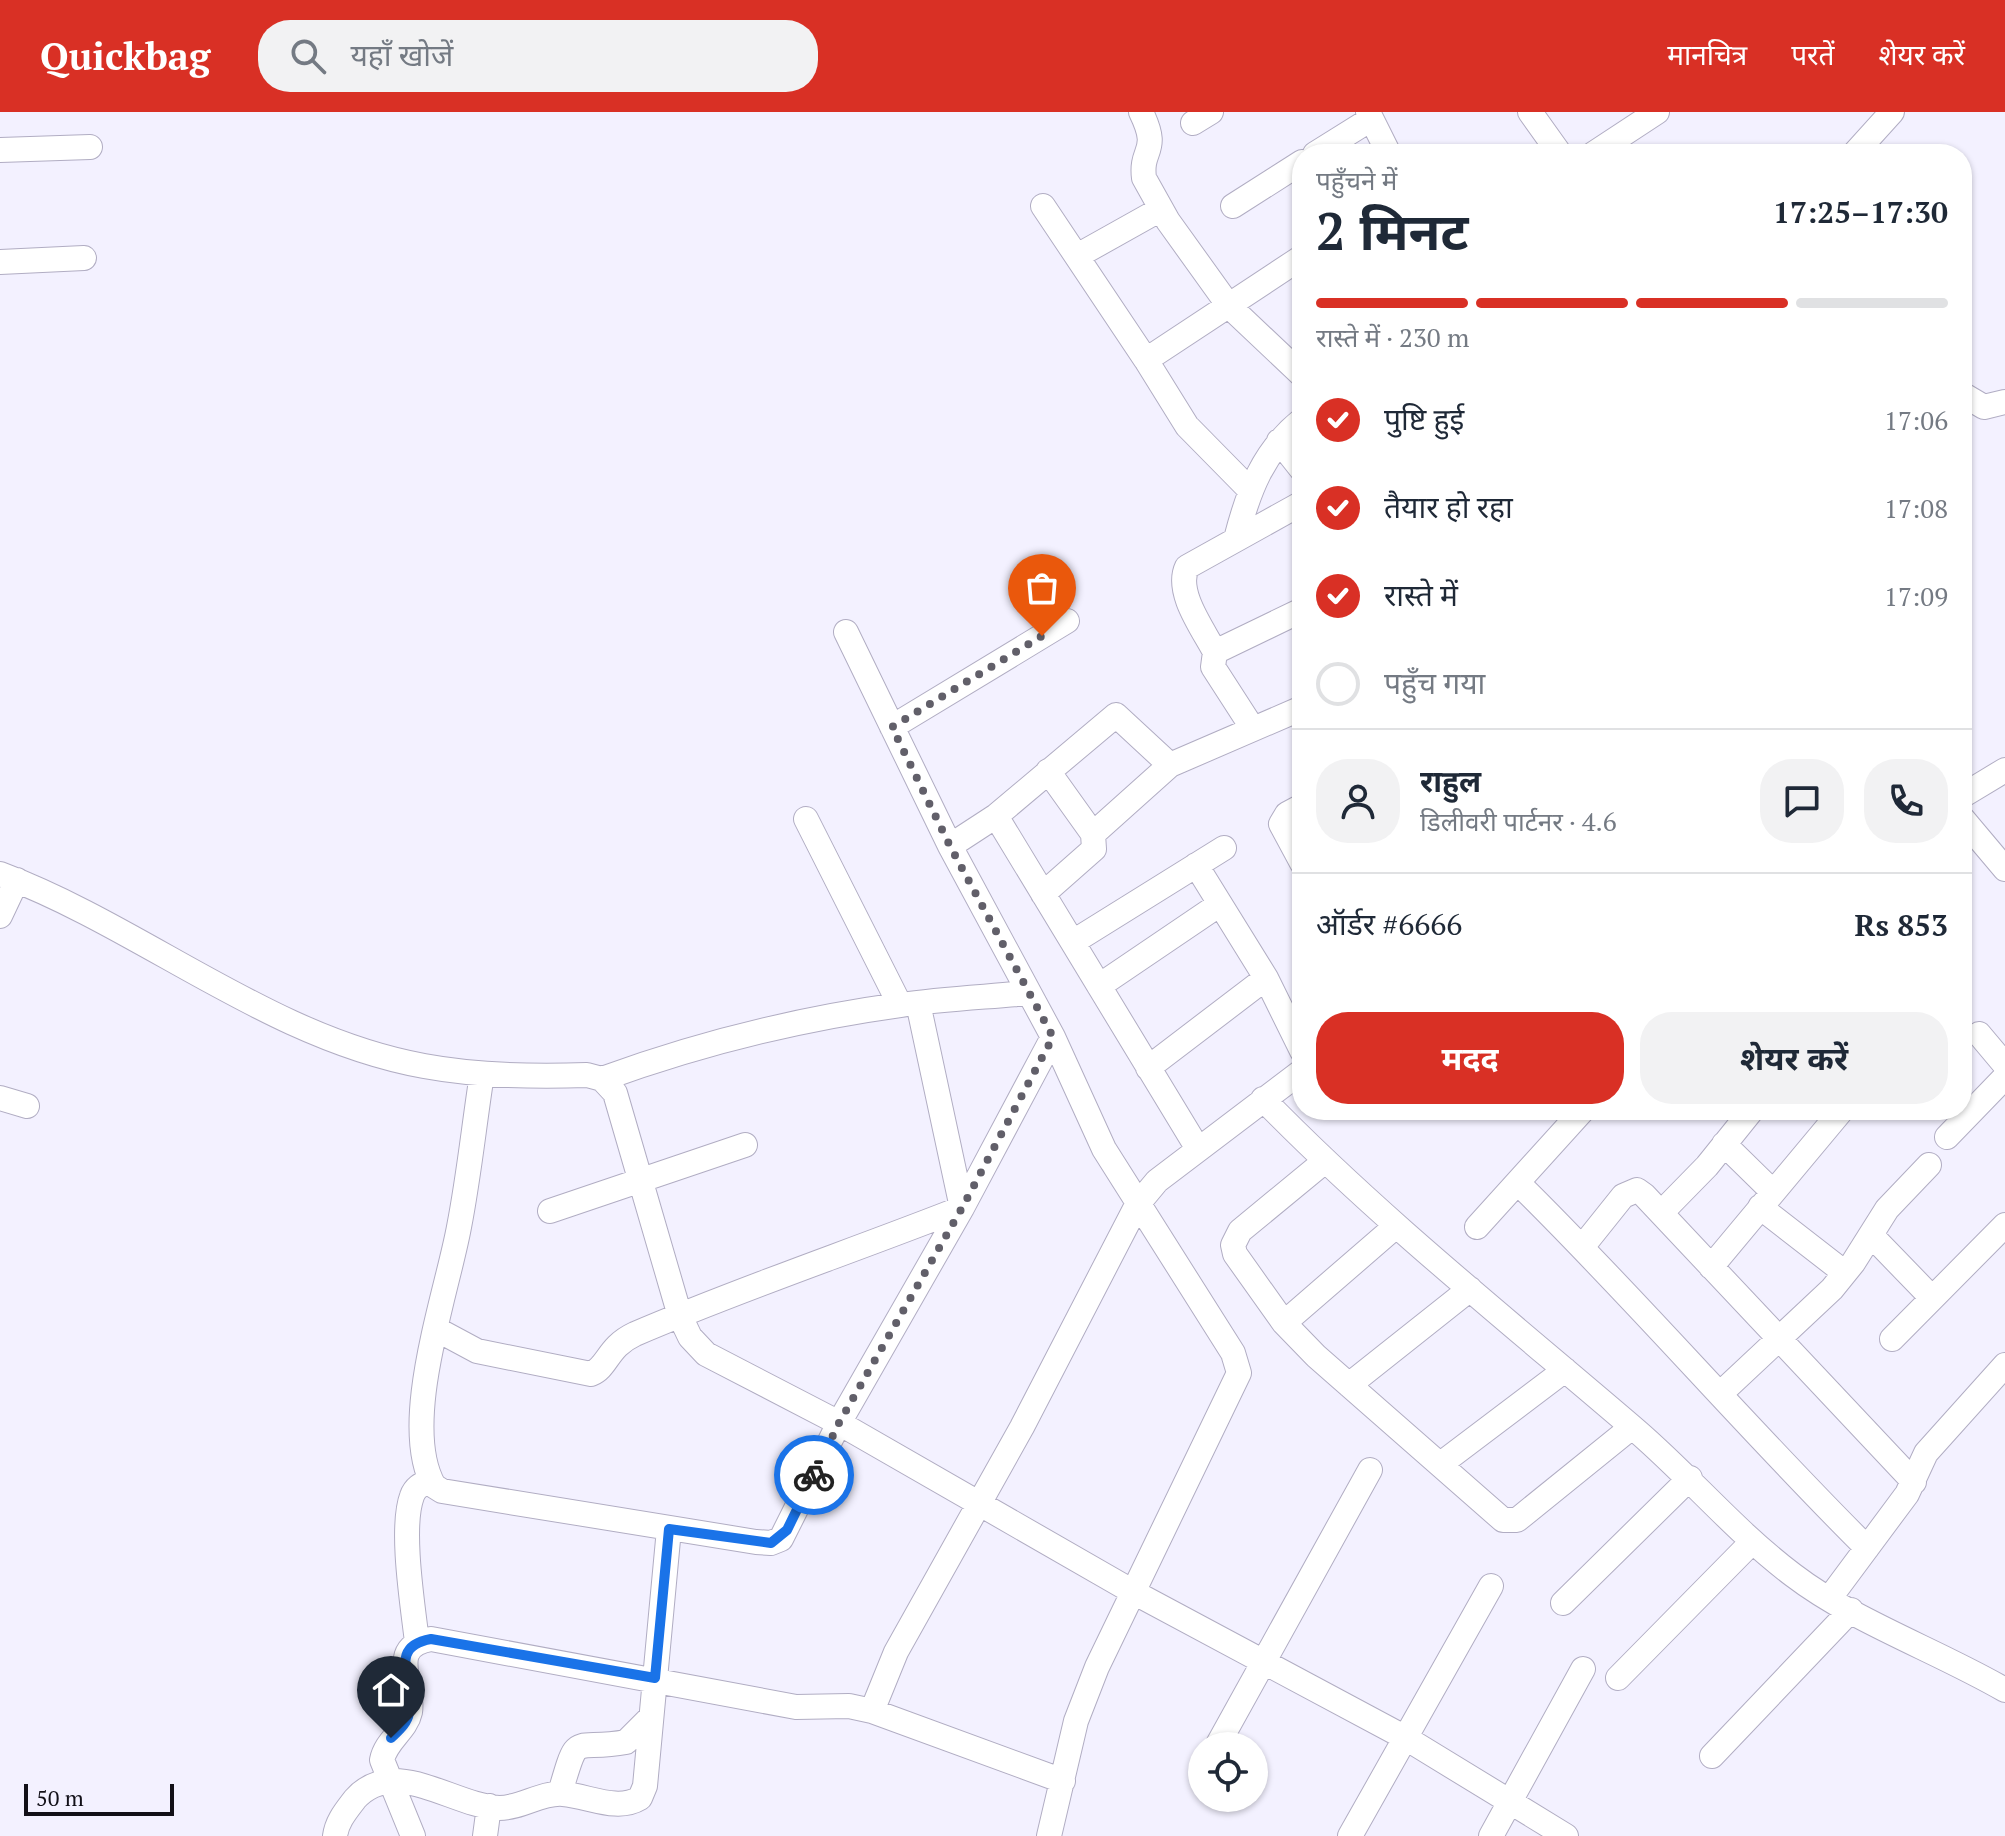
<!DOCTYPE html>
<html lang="hi">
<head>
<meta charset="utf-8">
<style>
	:root { --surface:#fff; --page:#f2f2f3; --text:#1f2937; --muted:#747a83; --line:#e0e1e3; --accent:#d93025 }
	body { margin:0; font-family:"PT Serif","Noto Sans Devanagari",serif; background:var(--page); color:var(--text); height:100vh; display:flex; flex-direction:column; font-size:30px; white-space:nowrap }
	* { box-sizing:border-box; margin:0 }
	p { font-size:26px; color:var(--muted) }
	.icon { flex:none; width:44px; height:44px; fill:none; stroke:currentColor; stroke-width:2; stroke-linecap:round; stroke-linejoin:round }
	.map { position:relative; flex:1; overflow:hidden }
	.drawer { position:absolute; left:1292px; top:32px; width:680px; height:976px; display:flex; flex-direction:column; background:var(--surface); border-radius:32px; box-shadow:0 2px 6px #0004 }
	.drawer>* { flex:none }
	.fabs { position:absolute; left:1188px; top:1620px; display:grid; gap:16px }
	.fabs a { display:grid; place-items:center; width:80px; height:80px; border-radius:50%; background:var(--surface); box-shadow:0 2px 6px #0004; font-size:40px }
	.scale { position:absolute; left:24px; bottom:20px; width:150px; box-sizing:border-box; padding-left:8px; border:4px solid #121018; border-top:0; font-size:22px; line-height:28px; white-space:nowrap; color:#121018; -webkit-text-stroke:6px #f3f1ff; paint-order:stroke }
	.pin { position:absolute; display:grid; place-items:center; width:68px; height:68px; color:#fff; margin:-82px -34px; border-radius:50% 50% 50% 0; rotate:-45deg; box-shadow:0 0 8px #0007 }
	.pin .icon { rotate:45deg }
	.courier { position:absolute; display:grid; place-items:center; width:80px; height:80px; margin:-40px; border:6px solid #1a73e8; border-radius:50%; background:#fff; color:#222; box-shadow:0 2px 10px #0007 }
	.overview em { font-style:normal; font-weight:700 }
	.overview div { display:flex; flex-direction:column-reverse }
	.overview { display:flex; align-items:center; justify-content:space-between; height:136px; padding:0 24px }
	h1 { font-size:52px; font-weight:700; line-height:60px }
	.bar { display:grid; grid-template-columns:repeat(4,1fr); gap:12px 8px; align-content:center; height:96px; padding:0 24px }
	.bar i { height:10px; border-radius:6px; background:var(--line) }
	.bar .active { background:var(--accent) }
	.bar p { grid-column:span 4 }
	.line { display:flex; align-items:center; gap:20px; padding:0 24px; border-top:2px solid var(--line) }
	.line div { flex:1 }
	.round { display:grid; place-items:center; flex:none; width:84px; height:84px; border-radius:32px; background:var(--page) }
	ol { padding:0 24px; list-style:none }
	li { display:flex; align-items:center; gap:24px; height:88px }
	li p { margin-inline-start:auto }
	li .icon { padding:8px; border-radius:50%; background:var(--accent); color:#fff; stroke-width:4 }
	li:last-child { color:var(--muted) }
	li i { width:44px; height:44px; border:4px solid var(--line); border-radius:50% }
	.button { display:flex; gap:16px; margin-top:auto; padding:16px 24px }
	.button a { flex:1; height:92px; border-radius:32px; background:var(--accent); color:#fff; font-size:32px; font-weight:700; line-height:92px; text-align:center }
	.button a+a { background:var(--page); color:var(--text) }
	header { display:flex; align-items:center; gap:48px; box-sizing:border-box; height:112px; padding:0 40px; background:var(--accent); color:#fff }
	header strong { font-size:38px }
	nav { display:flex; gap:44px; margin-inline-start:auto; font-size:28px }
	.search { width:560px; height:72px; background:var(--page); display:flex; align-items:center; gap:20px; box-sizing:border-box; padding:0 28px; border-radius:32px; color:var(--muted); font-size:30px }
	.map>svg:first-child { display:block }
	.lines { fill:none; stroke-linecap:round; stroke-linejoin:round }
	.minor-casing { stroke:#b1adc3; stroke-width:26 }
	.minor { stroke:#fff; stroke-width:24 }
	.done { stroke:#615f69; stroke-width:8; stroke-dasharray:0 14.4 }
	.route { stroke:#1a73e8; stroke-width:10 }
</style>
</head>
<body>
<header>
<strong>Quickbag</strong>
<div class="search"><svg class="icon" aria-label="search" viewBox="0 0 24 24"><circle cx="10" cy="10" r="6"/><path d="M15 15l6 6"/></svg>यहाँ खोजें</div>
<nav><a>मानचित्र</a><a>परतें</a><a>शेयर करें</a></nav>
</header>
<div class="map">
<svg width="2005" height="1724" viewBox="0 0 2005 1724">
	<rect width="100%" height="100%" fill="#f3f1ff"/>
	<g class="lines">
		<defs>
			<path id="minor" d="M1141,0C1161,41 1140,35 1144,66L1168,109L1229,194L1302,263
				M1368,0L1389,42
				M1530,0L1560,42
				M1193,11L1211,0
				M0,38L90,35
				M1315,42L1371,7
				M1593,42L1657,0
				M1854,42L1892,0
				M1043,94L1146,248L1302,145
				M1233,94L1302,50
				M1077,144L1161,97
				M0,150L84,146
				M1146,248L1187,314L1250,378
				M1962,282L1984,295L2005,290
				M1279,329L1302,358
				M1236,427C1248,380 1263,339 1302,308
				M1215,540C1203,517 1175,480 1187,455L1302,391
				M892,615L1067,509
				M1253,617L1213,555L1215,540L1302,498
				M1048,659L1093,722
				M1962,684L2005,658
				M1302,694L1287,702L1281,712L1302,751
				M996,704L1198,1037
				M1962,706L2005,757
				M806,707L900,893
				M950,734L996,704L1116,603L1170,653
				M1196,753L1266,866L1302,939
				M0,762C144,816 269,926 424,954C478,964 533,965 587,963L602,967L615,981L680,1204L690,1225L706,1242L839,1311L1135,1481L1404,1625L1566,1724
				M1043,782L1094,737L1093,722L1170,653L1302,596
				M0,804L17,768
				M1073,830L1224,736
				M1099,874L1220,792
				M1979,922L2005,953
				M1148,956L1266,866
				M482,962C474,1013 469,1064 459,1115C447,1181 399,1313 434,1374L442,1379L756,1430L771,1431L781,1427L839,1311L962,1096L1053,925L950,734L846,520
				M602,967C698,932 798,907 900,893C942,887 986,885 1028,881
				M0,986L27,994
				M1263,987C1380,1107 1511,1211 1638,1320C1691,1366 1737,1421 1793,1463C1853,1509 1938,1539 2005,1578
				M1947,1025L2005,965
				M1724,1032L1773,1080
				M1325,1049L1240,1119L1233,1133L1235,1142L1284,1211L1316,1244L1503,1408H1517L1632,1315
				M1519,1072C1639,1190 1748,1318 1867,1436
				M1760,1095L1845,1161
				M550,1099L745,1033
				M1661,1101L1707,1054L1752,998
				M1477,1115L1583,998
				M1871,1123L1931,1185
				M1583,1134L1623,1084L1637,1078L1644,1083L1914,1370
				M1711,1155L1842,998
				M1284,1211L1396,1114
				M436,1217L477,1239L591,1262C608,1255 607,1235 635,1222C742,1176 853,1139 962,1096L918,891
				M1892,1227L2005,1113
				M1349,1273L1470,1177
				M1721,1281L1832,1177L1853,1151L1887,1097L1929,1053
				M1442,1351L1565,1258
				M1829,1487L1907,1382L1926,1341L2005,1253
				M1563,1491L1690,1366
				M417,1530C413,1495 400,1416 412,1384C415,1375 422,1372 430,1368
				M1618,1566L1752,1430
				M872,1599L896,1540L1022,1315L1137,1093L1157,1069L1302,959
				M1217,1634L1370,1358
				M1712,1644L1851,1498
				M560,1681C579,1616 571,1640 626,1630L651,1605
				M335,1724C337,1709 346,1699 355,1687C394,1643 453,1694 499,1696C522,1696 541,1680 563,1682C589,1684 617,1700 640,1686L645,1674L669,1417
				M413,1724L382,1648C386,1628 406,1619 410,1600C415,1571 386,1535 431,1527L796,1595L849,1594L872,1599L1063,1669
				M485,1724L489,1694
				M1049,1724L1076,1609L1097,1555L1239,1261L1233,1241L1104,1037L1053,925
				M1350,1724L1491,1474
				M1491,1724L1583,1557"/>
		</defs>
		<!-- minor casing -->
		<use href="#minor" class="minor-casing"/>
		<!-- minor -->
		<use href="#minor" class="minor"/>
	</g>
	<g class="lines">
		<!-- done -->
		<path class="done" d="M814,1363L839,1311L962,1096L1053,925L950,734L892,615L1042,524"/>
		<!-- route -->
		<path class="route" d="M391,1626C398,1619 407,1612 409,1601C416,1572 385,1535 431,1527L655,1566L669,1417L771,1431L787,1418L814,1363"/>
	</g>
</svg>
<div class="fabs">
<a><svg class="icon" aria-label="locate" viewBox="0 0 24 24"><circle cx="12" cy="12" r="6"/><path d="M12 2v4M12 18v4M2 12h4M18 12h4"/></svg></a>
</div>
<div class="scale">50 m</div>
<div class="pin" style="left:1042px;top:524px;background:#ea580c"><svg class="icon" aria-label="bag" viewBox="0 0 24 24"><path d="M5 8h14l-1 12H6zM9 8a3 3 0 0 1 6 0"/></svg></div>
<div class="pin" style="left:391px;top:1626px;background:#1f2937"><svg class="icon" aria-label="home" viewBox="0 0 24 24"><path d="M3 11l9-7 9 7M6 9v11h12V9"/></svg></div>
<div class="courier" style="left:814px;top:1363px"><svg class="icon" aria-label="bike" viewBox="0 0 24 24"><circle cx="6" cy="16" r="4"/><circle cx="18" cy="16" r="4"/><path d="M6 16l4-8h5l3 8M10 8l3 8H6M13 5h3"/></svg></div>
<section class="drawer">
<div class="overview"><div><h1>2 मिनट</h1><p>पहुँचने में</p></div><em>17:25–17:30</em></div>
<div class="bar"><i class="active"></i><i class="active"></i><i class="active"></i><i></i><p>रास्ते में · 230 m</p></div>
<ol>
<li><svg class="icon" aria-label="check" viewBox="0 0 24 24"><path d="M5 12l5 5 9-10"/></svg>पुष्टि हुई<p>17:06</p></li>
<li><svg class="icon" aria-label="check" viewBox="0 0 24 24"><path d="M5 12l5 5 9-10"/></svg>तैयार हो रहा<p>17:08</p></li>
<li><svg class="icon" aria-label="check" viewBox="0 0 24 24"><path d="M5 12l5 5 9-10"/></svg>रास्ते में<p>17:09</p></li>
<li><i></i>पहुँच गया</li>
</ol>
<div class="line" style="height:144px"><a class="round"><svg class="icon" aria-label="person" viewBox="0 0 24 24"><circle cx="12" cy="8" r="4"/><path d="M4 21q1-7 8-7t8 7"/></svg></a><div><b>राहुल</b><p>डिलीवरी पार्टनर · 4.6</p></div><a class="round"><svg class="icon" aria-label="chat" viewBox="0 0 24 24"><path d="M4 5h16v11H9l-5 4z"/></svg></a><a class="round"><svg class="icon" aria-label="phone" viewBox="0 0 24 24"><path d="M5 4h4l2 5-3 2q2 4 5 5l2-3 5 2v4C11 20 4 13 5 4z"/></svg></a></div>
<div class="line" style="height:104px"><div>ऑर्डर #6666</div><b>Rs 853</b></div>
<div class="button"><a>मदद</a><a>शेयर करें</a></div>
</section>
</div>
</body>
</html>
